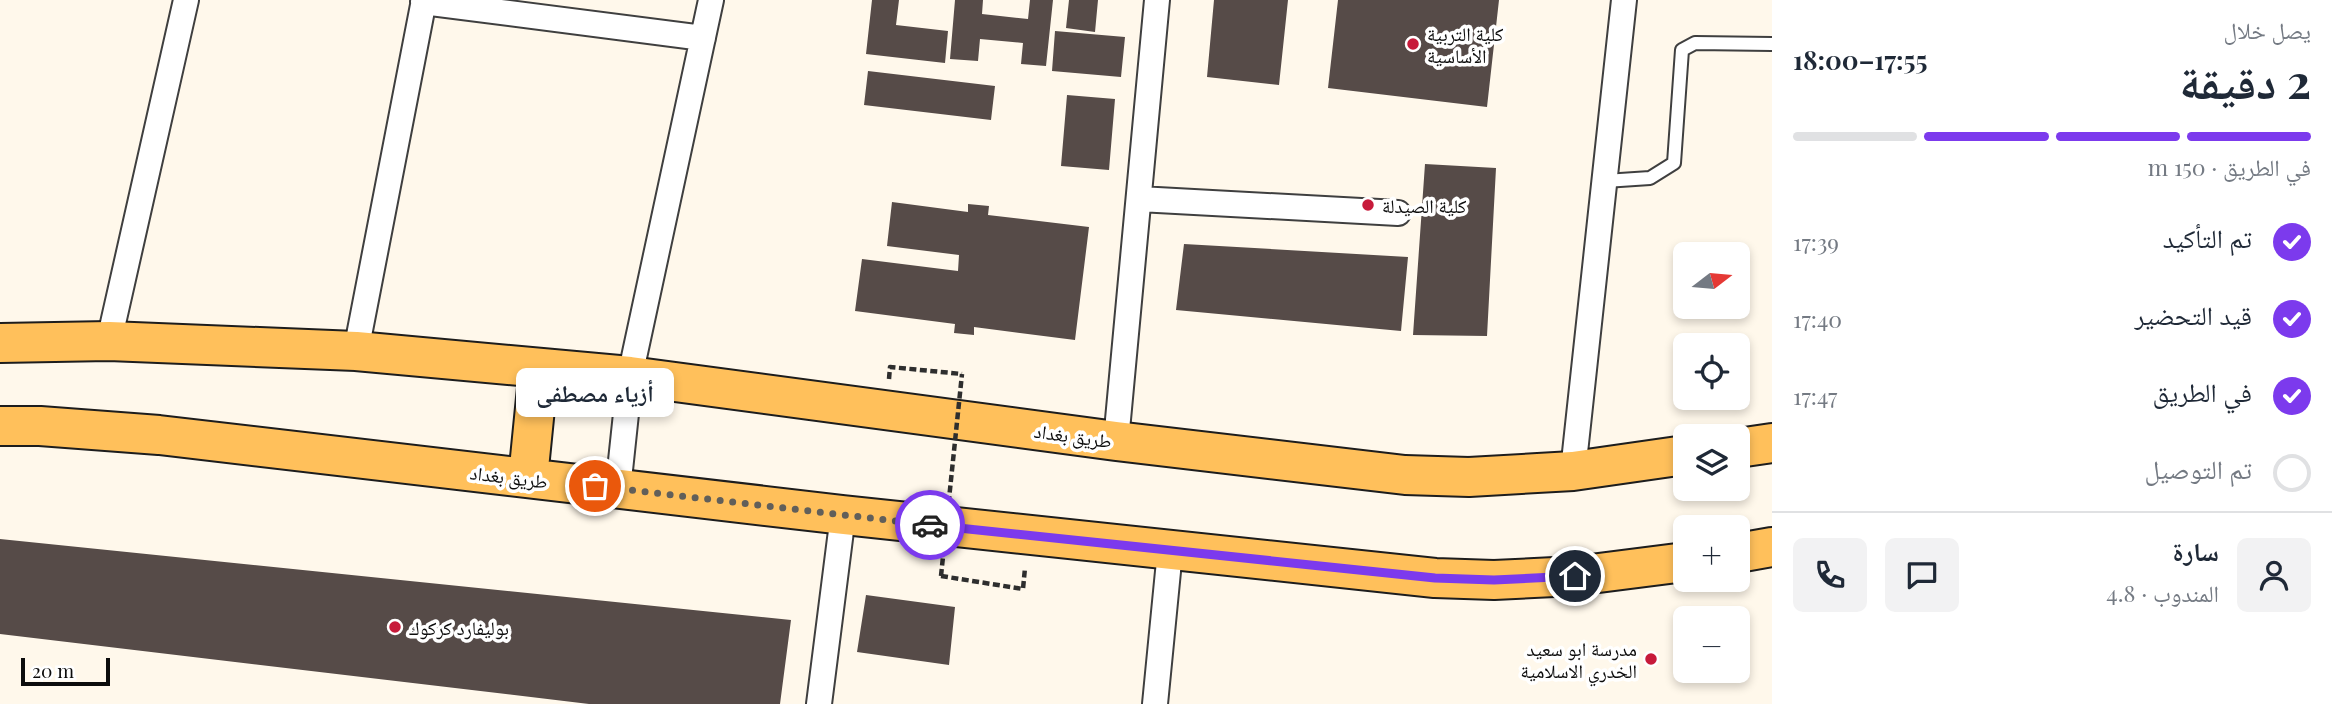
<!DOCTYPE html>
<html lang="ar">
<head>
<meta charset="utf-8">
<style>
	:root { --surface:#fff; --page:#f2f2f3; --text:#1f2937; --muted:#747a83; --line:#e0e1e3; --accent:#7c3aed }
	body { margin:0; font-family:"Playfair Display","Noto Naskh Arabic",serif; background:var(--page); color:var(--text); direction:rtl; height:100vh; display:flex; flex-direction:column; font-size:26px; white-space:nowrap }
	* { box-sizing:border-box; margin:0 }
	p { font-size:23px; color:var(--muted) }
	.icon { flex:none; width:38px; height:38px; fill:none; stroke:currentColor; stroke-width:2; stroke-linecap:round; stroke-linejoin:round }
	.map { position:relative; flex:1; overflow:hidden; direction:ltr }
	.details { display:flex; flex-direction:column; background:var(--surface); width:560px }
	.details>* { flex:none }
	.needle { width:46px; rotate:74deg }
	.tools { position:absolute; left:1673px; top:242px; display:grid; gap:14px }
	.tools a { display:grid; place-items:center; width:77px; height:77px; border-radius:10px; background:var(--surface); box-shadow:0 4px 10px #0003; font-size:35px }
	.scale { position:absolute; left:21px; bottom:18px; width:89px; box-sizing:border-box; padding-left:7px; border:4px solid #0c0c0c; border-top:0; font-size:19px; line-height:24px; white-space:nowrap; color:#0c0c0c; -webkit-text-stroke:5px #fff; paint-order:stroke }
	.pin { position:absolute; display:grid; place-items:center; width:60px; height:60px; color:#fff; margin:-30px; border:4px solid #fff; border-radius:50%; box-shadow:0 2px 7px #0007 }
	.courier { position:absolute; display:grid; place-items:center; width:70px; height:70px; margin:-35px; border:5px solid #7c3aed; border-radius:50%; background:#fff; color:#222; box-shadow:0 2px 9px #0007 }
	.bubble { position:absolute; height:49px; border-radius:10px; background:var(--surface); box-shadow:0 4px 10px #0003; font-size:23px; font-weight:700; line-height:49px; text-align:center; direction:rtl }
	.summary em { font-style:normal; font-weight:700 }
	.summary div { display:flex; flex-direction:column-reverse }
	.summary { display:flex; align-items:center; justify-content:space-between; height:119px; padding:0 21px }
	h1 { font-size:46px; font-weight:700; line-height:52px }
	.bar { display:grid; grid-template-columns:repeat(4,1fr); gap:10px 7px; align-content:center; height:84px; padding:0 21px }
	.bar i { height:9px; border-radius:5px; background:var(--line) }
	.bar .selected { background:var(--accent) }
	.bar p { grid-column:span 4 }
	.line { display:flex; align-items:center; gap:18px; padding:0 21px; border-top:2px solid var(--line) }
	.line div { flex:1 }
	.round { display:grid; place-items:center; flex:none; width:74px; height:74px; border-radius:10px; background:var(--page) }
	ol { padding:0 21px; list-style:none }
	li { display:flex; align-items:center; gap:21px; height:77px }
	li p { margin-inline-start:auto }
	li .icon { padding:7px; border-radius:50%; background:var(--accent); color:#fff; stroke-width:4 }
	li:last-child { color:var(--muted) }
	li i { width:38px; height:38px; border:4px solid var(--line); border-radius:50% }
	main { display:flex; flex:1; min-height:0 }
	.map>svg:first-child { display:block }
	.building { fill:#564b48 }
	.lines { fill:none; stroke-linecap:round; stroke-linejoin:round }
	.lane-casing { stroke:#3f3f3f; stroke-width:16 }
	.street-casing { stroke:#3f3f3f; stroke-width:28 }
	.primary-casing { stroke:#1d1d1d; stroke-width:42 }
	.path { stroke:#2e2e2e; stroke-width:4.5; stroke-dasharray:7 3.5; stroke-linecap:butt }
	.lane { stroke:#fff; stroke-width:12 }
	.street { stroke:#fff; stroke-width:24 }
	.primary { stroke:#ffc05b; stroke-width:38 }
	.path-bridge { stroke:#2e2e2e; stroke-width:4.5; stroke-dasharray:7 3.5; stroke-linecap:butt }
	.done { stroke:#615f5a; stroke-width:7; stroke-dasharray:0 12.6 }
	.route { stroke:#7c3aed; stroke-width:9 }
	.poi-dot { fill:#c71a3a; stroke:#fff; stroke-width:2.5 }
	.labels { text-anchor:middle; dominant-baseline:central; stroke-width:7; stroke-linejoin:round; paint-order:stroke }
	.poi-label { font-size:19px; fill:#0c0c0c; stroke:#fff; text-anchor:start }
	.street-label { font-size:19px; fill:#0c0c0c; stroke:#fff }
</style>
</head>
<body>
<main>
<section class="details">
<div class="summary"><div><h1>2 دقيقة</h1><p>يصل خلال</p></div><em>17:55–18:00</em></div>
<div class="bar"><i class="selected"></i><i class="selected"></i><i class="selected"></i><i></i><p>في الطريق · 150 m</p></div>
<ol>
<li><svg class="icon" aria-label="check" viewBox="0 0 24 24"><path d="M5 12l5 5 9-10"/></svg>تم التأكيد<p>17:39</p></li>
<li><svg class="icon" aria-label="check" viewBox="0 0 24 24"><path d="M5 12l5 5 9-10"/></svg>قيد التحضير<p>17:40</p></li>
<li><svg class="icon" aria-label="check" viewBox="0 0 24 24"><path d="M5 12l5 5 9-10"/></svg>في الطريق<p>17:47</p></li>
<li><i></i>تم التوصيل</li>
</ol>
<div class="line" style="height:126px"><a class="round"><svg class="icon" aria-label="person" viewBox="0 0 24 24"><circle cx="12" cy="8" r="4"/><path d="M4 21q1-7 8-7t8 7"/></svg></a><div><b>سارة</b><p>المندوب · 4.8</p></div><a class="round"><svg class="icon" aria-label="chat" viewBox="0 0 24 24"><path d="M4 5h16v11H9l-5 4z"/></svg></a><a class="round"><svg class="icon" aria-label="phone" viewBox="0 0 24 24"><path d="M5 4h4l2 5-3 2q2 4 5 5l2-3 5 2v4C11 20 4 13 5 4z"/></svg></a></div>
</section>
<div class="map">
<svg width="1772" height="704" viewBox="0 0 1772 704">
	<rect width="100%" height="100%" fill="#fff8eb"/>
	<!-- building -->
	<path class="building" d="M872,0H899L896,25L948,31L945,63L866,54Z
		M955,0H983L982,14L1028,19L1030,0H1053L1046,66L1021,64L1023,43L980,39L978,61L950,59Z
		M1069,0H1098L1095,32L1066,28Z
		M1214,0H1288L1279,85L1207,77Z
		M1338,0H1499L1487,107L1328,88Z
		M1055,31L1125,37L1121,77L1052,71Z
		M868,71L995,86L991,120L864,105Z
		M1067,95L1115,99L1109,170L1061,166Z
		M1425,164L1496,168L1487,336L1413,335Z
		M892,202L968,212V204L989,206L988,215L1089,227L1075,340L974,327V335L954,333L955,324L855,311L862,259L958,271L959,255L887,246Z
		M1184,244L1408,257L1401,331L1176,310Z
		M0,539L791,620L780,704H589L0,634Z
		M866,595L955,607L949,665L857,652Z"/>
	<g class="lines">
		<defs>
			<path id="lane" d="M1605,181L1650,178L1674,163L1682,50L1695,43L1772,44"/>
			<path id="street" d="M423,2L703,38
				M1139,199L1398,213
				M109,341L186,0
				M356,351L424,0
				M1116,441L1157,0
				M1573,471L1624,0
				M618,489L630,376L711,0
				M819,704L843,515
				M1155,704L1170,551"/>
			<path id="primary" d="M0,343L109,341L356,351L630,376L1116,441L1405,475L1469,477L1573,471L1685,455
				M0,426H40L159,435L843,515L1435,578L1494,580L1575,576L1685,562
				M1738,448L1772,443
				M528,478L539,368
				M1738,553L1772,547"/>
		</defs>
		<!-- lane casing -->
		<use href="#lane" class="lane-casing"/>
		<!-- street casing -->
		<use href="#street" class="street-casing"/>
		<!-- primary casing -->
		<use href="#primary" class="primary-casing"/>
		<!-- path -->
		<path class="path" d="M889,379L890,367L962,374
			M941,576L1023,589L1025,568"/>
		<!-- lane -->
		<use href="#lane" class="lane"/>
		<!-- street -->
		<use href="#street" class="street"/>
		<!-- primary -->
		<use href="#primary" class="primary"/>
		<!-- path-bridge -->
		<path class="path-bridge" d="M941,576L962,374"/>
	</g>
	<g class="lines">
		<!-- done -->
		<path class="done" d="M595,486L930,525"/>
		<!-- route -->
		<path class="route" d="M930,525L1435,578L1494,580L1575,576"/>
	</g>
	<!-- markers -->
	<g class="poi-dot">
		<circle cx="1413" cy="44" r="7"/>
		<circle cx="1368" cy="205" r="7"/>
		<circle cx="395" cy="627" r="7"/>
		<circle cx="1651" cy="659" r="7"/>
	</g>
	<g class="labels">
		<!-- poi labels -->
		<g class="poi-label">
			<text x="1427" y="33">كلية التربية<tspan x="1427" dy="22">الأساسية</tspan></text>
			<text x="1382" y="205">كلية الصيدلة</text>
			<text x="409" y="627">بوليفارد كركوك</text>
			<text x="1637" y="648" text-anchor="end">مدرسة ابو سعيد<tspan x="1637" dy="22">الخدري الاسلامية</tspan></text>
		</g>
		<!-- street labels -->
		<g class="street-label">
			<text transform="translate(1073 435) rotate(8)">طريق بغداد</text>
			<text transform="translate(509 476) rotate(7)">طريق بغداد</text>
		</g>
	</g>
</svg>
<div class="tools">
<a><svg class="needle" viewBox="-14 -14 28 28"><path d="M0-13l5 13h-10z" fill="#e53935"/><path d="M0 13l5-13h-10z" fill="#747a83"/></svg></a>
<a><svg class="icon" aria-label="locate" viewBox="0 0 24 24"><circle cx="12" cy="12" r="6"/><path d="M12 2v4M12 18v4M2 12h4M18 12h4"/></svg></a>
<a><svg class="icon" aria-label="layers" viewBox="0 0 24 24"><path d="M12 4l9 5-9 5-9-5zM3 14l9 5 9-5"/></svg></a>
<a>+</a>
<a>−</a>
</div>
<div class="scale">20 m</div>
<div class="pin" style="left:595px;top:486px;background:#ea580c"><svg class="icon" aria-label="bag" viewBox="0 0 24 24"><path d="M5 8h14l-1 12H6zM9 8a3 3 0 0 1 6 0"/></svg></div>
<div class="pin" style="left:1575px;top:576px;background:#1f2937"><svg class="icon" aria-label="home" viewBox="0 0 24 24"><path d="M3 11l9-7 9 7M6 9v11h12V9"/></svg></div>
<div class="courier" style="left:930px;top:525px"><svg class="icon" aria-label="car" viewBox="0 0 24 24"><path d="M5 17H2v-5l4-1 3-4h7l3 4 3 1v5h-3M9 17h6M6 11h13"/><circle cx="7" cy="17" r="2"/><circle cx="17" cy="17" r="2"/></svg></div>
<div class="bubble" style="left:516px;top:368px;width:158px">أزياء مصطفى</div>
</div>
</main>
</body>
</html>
